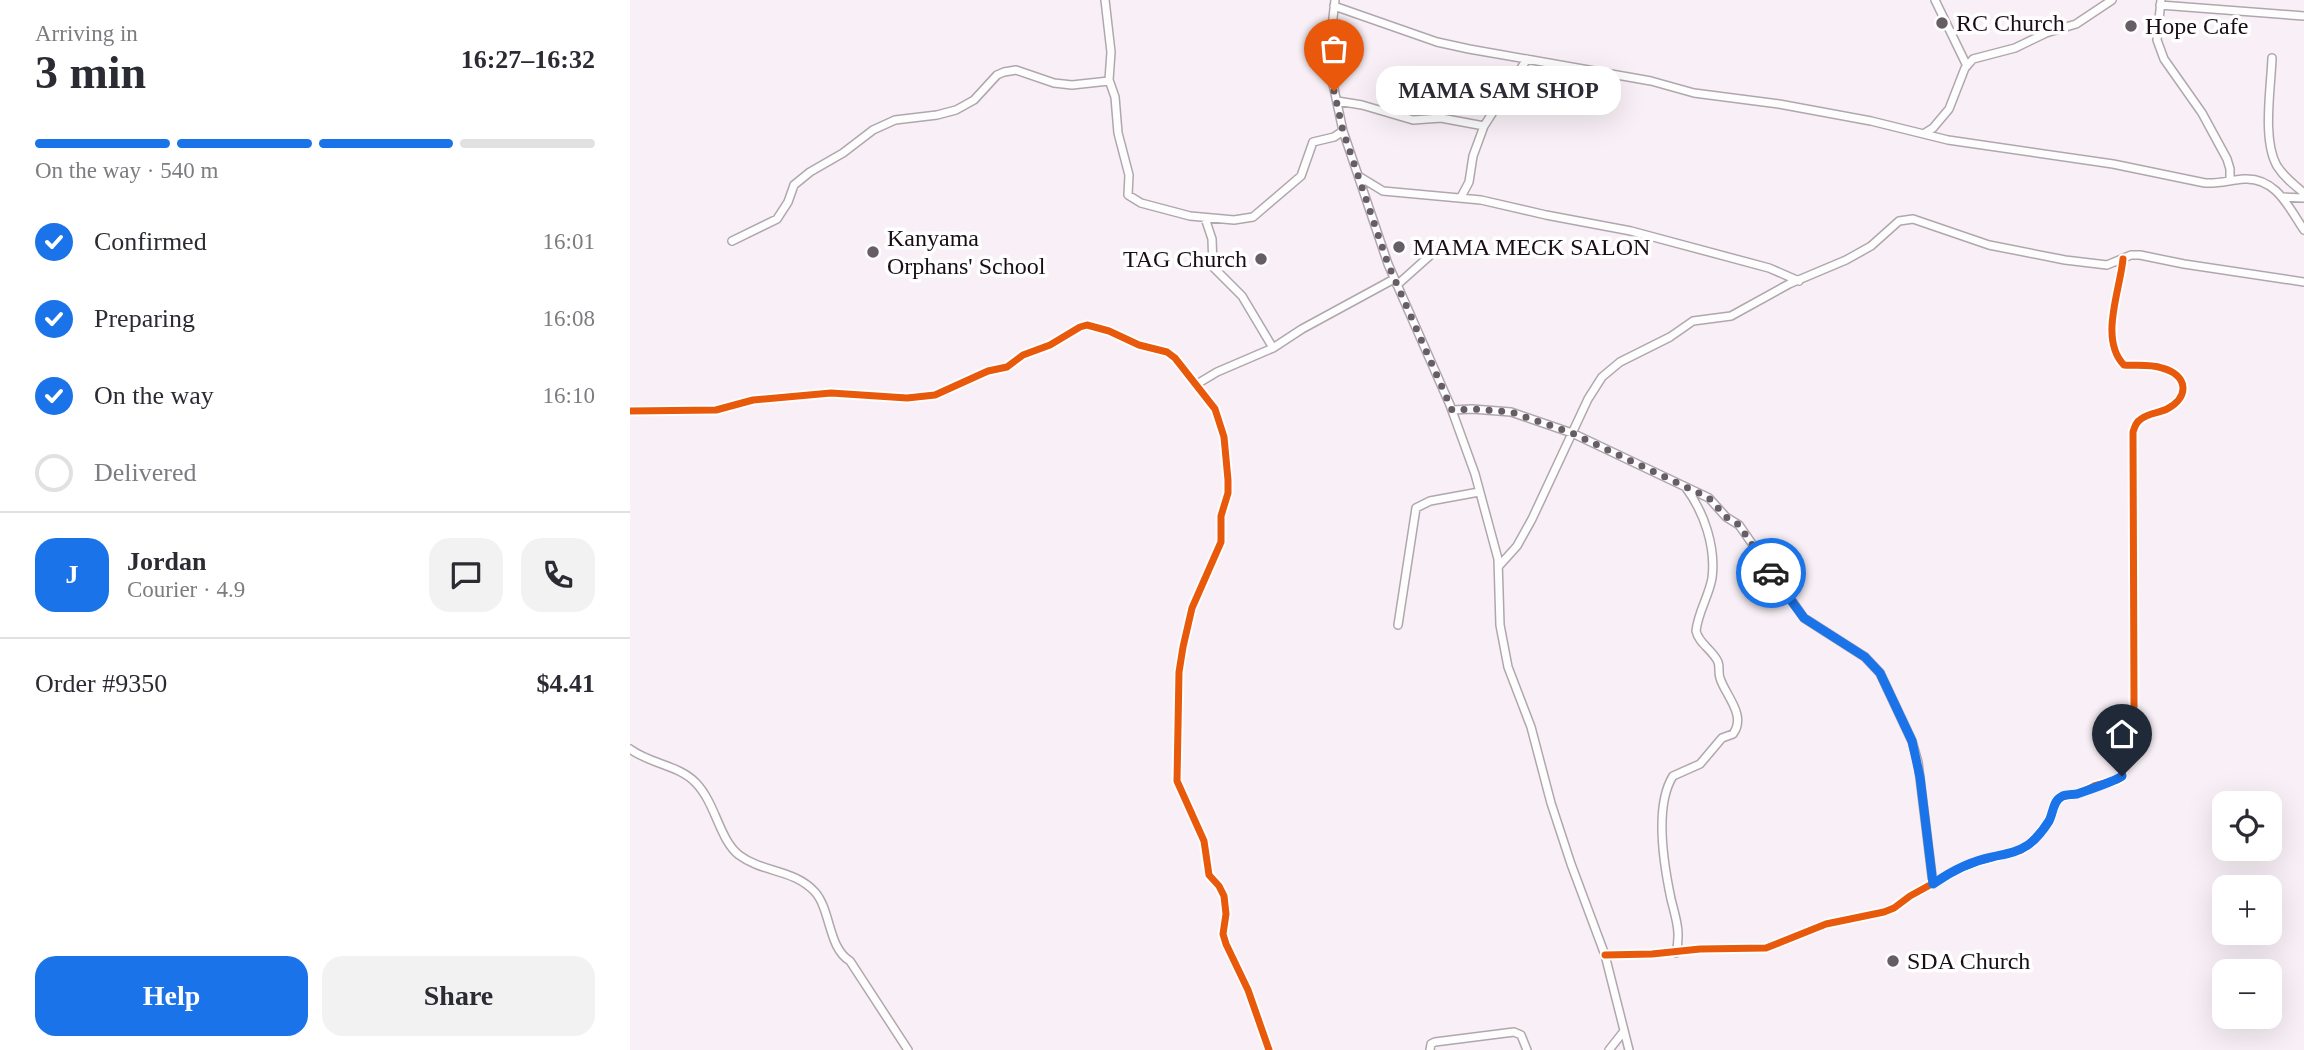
<!DOCTYPE html>
<html lang="en">
<head>
<meta charset="utf-8">
<style>
	:root { --surface:#fff; --page:#f2f2f3; --text:#2b2b33; --muted:#7c7c81; --line:#e1e1e2; --accent:#1a73e8 }
	body { margin:0; font-family:"Times New Roman",serif; background:var(--page); color:var(--text); height:100vh; display:flex; flex-direction:column; font-size:26px; white-space:nowrap }
	* { box-sizing:border-box; margin:0 }
	p { font-size:23px; color:var(--muted) }
	.icon { flex:none; width:38px; height:38px; fill:none; stroke:currentColor; stroke-width:2; stroke-linecap:round; stroke-linejoin:round }
	.map { position:relative; flex:1; overflow:hidden }
	.panel { display:flex; flex-direction:column; background:var(--surface); width:630px }
	.panel>* { flex:none }
	.buttons { position:absolute; left:1582px; top:791px; display:grid; gap:14px }
	.buttons a { display:grid; place-items:center; width:70px; height:70px; border-radius:14px; background:var(--surface); box-shadow:0 7px 28px #0002; font-size:35px }
	.pin { position:absolute; display:grid; place-items:center; width:60px; height:60px; color:#fff; margin:-72px -30px; border-radius:50% 50% 50% 0; rotate:-45deg; box-shadow:0 0 7px #0007 }
	.pin .icon { rotate:45deg }
	.courier { position:absolute; display:grid; place-items:center; width:70px; height:70px; margin:-35px; border:5px solid #1a73e8; border-radius:50%; background:#fff; color:#222; box-shadow:0 2px 9px #0007 }
	.bubble { position:absolute; height:49px; border-radius:21px; background:var(--surface); box-shadow:0 7px 28px #0002; font-size:23px; font-weight:800; line-height:49px; text-align:center }
	.headline em { font-style:normal; font-weight:800 }
	.headline div { display:flex; flex-direction:column-reverse }
	.headline { display:flex; align-items:center; justify-content:space-between; height:119px; padding:0 35px }
	h1 { font-size:46px; font-weight:800; line-height:52px }
	.bar { display:grid; grid-template-columns:repeat(4,1fr); gap:10px 7px; align-content:center; height:84px; padding:0 35px }
	.bar i { height:9px; border-radius:5px; background:var(--line) }
	.bar .current { background:var(--accent) }
	.bar p { grid-column:span 4 }
	.line { display:flex; align-items:center; gap:18px; padding:0 35px; border-top:2px solid var(--line) }
	.line div { flex:1 }
	.round { display:grid; place-items:center; flex:none; width:74px; height:74px; border-radius:21px; background:var(--page) }
	ol { padding:0 35px; list-style:none }
	li { display:flex; align-items:center; gap:21px; height:77px }
	li p { margin-inline-start:auto }
	li .icon { padding:7px; border-radius:50%; background:var(--accent); color:#fff; stroke-width:4 }
	li:last-child { color:var(--muted) }
	li i { width:38px; height:38px; border:4px solid var(--line); border-radius:50% }
	.cta { display:flex; gap:14px; margin-top:auto; padding:14px 35px }
	.cta a { flex:1; height:80px; border-radius:21px; background:var(--accent); color:#fff; font-size:28px; font-weight:800; line-height:80px; text-align:center }
	.cta a+a { background:var(--page); color:var(--text) }
	main { display:flex; flex:1; min-height:0 }
	.map>svg:first-child { display:block }
	.lines { fill:none; stroke-linecap:round; stroke-linejoin:round }
	.street-casing { stroke:#b0a7ae; stroke-width:10 }
	.street { stroke:#fefdfe; stroke-width:7 }
	.cycleway-casing { stroke:#fff; stroke-width:11 }
	.cycleway { stroke:#e8590c; stroke-width:7 }
	.done { stroke:#675d64; stroke-width:7; stroke-dasharray:0 12.6 }
	.route { stroke:#1a73e8; stroke-width:9 }
	.poi-dot { fill:#675d64; stroke:#fff; stroke-width:2.5 }
	.labels { text-anchor:middle; dominant-baseline:central; stroke-width:7; stroke-linejoin:round; paint-order:stroke }
	.poi-label { font-size:24px; fill:#190e16; stroke:#fff; text-anchor:start }
</style>
</head>
<body>
<main>
<section class="panel">
<div class="headline"><div><h1>3 min</h1><p>Arriving in</p></div><em>16:27–16:32</em></div>
<div class="bar"><i class="current"></i><i class="current"></i><i class="current"></i><i></i><p>On the way · 540 m</p></div>
<ol>
<li><svg class="icon" aria-label="check" viewBox="0 0 24 24"><path d="M5 12l5 5 9-10"/></svg>Confirmed<p>16:01</p></li>
<li><svg class="icon" aria-label="check" viewBox="0 0 24 24"><path d="M5 12l5 5 9-10"/></svg>Preparing<p>16:08</p></li>
<li><svg class="icon" aria-label="check" viewBox="0 0 24 24"><path d="M5 12l5 5 9-10"/></svg>On the way<p>16:10</p></li>
<li><i></i>Delivered</li>
</ol>
<div class="line" style="height:126px"><b class="round" style="background:var(--accent);color:#fff">J</b><div><b>Jordan</b><p>Courier · 4.9</p></div><a class="round"><svg class="icon" aria-label="chat" viewBox="0 0 24 24"><path d="M4 5h16v11H9l-5 4z"/></svg></a><a class="round"><svg class="icon" aria-label="phone" viewBox="0 0 24 24"><path d="M5 4h4l2 5-3 2q2 4 5 5l2-3 5 2v4C11 20 4 13 5 4z"/></svg></a></div>
<div class="line" style="height:91px"><div>Order #9350</div><b>$4.41</b></div>
<div class="cta"><a>Help</a><a>Share</a></div>
</section>
<div class="map">
<svg width="1674" height="1050" viewBox="0 0 1674 1050">
	<rect width="100%" height="100%" fill="#f8f0f6"/>
	<g class="lines">
		<defs>
			<path id="street" d="M475,0L481,52L479,80L485,97L488,133L499,175L498,195L511,203L560,216L604,220L623,217L671,176L683,142L704,137L713,131
				M705,0L700,45V70L713,131L758,264L820,405L845,474L868,559L870,625L878,667L901,727L921,803L941,864L975,955L999,1050
				M1305,0L1337,66
				M1531,0L1527,40L1534,59L1572,113L1597,159L1600,169V181
				M1530,5L1674,16
				M704,6L807,42L839,49L1021,81L1064,93L1149,104L1241,121L1318,140L1483,164L1575,183C1589,184 1600,180 1614,179C1646,177 1659,208 1674,230
				M1642,58C1641,88 1632,140 1647,166C1654,177 1664,185 1674,193
				M707,101L732,105L783,120L811,118L854,126
				M1295,133L1303,128L1319,109L1335,68L1343,59L1385,48L1416,33L1446,24L1482,0
				M730,177L753,191L851,200L916,215L1001,231L1139,268L1169,281
				M831,197L839,182L843,156L854,126L897,59
				M1653,197L1674,198
				M575,218L582,239L583,267L612,296L643,348
				M102,241L147,219L158,202L164,185L180,172L213,153L243,130L265,120L307,115L326,110L344,100L367,75L374,72L386,70L424,83L442,85L479,81
				M767,285L805,251
				M567,384L587,372L643,348L672,329L764,279
				M823,410L842,409L881,412L942,433L1079,498L1096,517L1109,525L1174,618L1235,657L1250,673L1282,741L1288,762L1303,884
				M0,411L86,410L123,400L201,393L277,398L305,395L358,371L377,367L393,355L420,345L450,327L457,325L479,331L509,345L537,352L545,358L585,409L594,437L598,480V493L591,516V542L562,608L553,647L549,672L547,781L574,841L579,875L589,886L594,896L596,914L593,934L596,944L618,990L639,1050
				M869,566L887,546L902,519L958,399L972,377L990,362L1040,337L1063,321L1101,316L1159,284L1216,260L1241,246L1269,221L1283,219L1359,245L1435,260L1477,265L1501,255H1510L1554,264L1674,282
				M768,625L786,508L800,501L849,492
				M0,749C20,764 49,765 66,783C86,804 89,839 109,855C133,873 164,869 185,892C201,910 198,948 220,961L278,1050
				M1046,953C1051,932 1046,919 1041,899C1034,866 1024,806 1043,776L1070,764L1092,738L1103,734C1117,715 1095,695 1090,678C1088,673 1090,667 1088,662C1083,650 1069,644 1066,631C1068,612 1079,596 1082,578C1086,547 1074,512 1056,488
				M975,955L1022,954L1070,949L1136,948L1196,924L1254,912L1264,908L1280,896L1329,869L1349,861L1391,850L1401,843L1412,831L1420,819L1425,803L1431,797L1453,792L1464,786L1487,780L1492,777L1495,745L1504,713V698L1503,432C1505,426 1506,422 1511,419C1519,413 1529,413 1537,409C1560,397 1558,375 1532,368C1520,364 1507,366 1494,365C1469,339 1490,291 1493,259
				M800,1050L801,1044L805,1042L884,1032L891,1035L897,1050
				M979,1050L994,1031"/>
		</defs>
		<!-- street casing -->
		<use href="#street" class="street-casing"/>
		<!-- street -->
		<use href="#street" class="street"/>
		<defs>
			<path id="cycleway" d="M0,411L86,410L123,400L201,393L277,398L305,395L358,371L377,367L393,355L420,345L450,327L457,325L479,331L509,345L537,352L545,358L585,409L594,437L598,480V493L591,516V542L562,608L553,647L549,672L547,781L574,841L579,875L589,886L594,896L596,914L593,934L596,944L618,990L639,1050
				M975,955L1022,954L1070,949L1136,948L1196,924L1254,912L1264,908L1280,896L1329,869L1349,861L1391,850L1401,843L1412,831L1420,819L1425,803L1431,797L1453,792L1464,786L1487,780L1492,777L1495,745L1504,713V698L1503,432C1505,426 1506,422 1511,419C1519,413 1529,413 1537,409C1560,397 1558,375 1532,368C1520,364 1507,366 1494,365C1469,339 1490,291 1493,259"/>
		</defs>
		<!-- cycleway casing -->
		<use href="#cycleway" class="cycleway-casing"/>
		<!-- cycleway -->
		<use href="#cycleway" class="cycleway"/>
	</g>
	<g class="lines">
		<!-- done -->
		<path class="done" d="M704,91L713,131L758,264L822,410L842,409L881,412L942,433L1073,495L1079,498L1096,517L1109,525L1141,573"/>
		<!-- route -->
		<path class="route" d="M1141,573L1174,618L1235,657L1250,673L1282,741L1290,777L1303,884C1320,872 1342,861 1362,857C1375,854 1386,853 1398,845C1406,839 1414,829 1419,821C1423,814 1423,801 1431,797C1435,794 1442,795 1447,794C1455,791 1486,781 1492,776"/>
	</g>
	<!-- markers -->
	<g class="poi-dot">
		<circle cx="1312" cy="23" r="7"/>
		<circle cx="1501" cy="26" r="7"/>
		<circle cx="769" cy="247" r="7"/>
		<circle cx="243" cy="252" r="7"/>
		<circle cx="631" cy="259" r="7"/>
		<circle cx="1263" cy="961" r="7"/>
	</g>
	<g class="labels">
		<!-- poi labels -->
		<g class="poi-label">
			<text x="1326" y="23">RC Church</text>
			<text x="1515" y="26">Hope Cafe</text>
			<text x="257" y="238">Kanyama<tspan x="257" dy="28">Orphans' School</tspan></text>
			<text x="783" y="247">MAMA MECK SALON</text>
			<text x="617" y="259" text-anchor="end">TAG Church</text>
			<text x="1277" y="961">SDA Church</text>
		</g>
	</g>
</svg>
<div class="buttons">
<a><svg class="icon" aria-label="locate" viewBox="0 0 24 24"><circle cx="12" cy="12" r="6"/><path d="M12 2v4M12 18v4M2 12h4M18 12h4"/></svg></a>
<a>+</a>
<a>−</a>
</div>
<div class="pin" style="left:704px;top:91px;background:#ea580c"><svg class="icon" aria-label="bag" viewBox="0 0 24 24"><path d="M5 8h14l-1 12H6zM9 8a3 3 0 0 1 6 0"/></svg></div>
<div class="pin" style="left:1492px;top:776px;background:#1f2937"><svg class="icon" aria-label="home" viewBox="0 0 24 24"><path d="M3 11l9-7 9 7M6 9v11h12V9"/></svg></div>
<div class="courier" style="left:1141px;top:573px"><svg class="icon" aria-label="car" viewBox="0 0 24 24"><path d="M5 17H2v-5l4-1 3-4h7l3 4 3 1v5h-3M9 17h6M6 11h13"/><circle cx="7" cy="17" r="2"/><circle cx="17" cy="17" r="2"/></svg></div>
<div class="bubble" style="left:746px;top:66px;width:245px">MAMA SAM SHOP</div>
</div>
</main>
</body>
</html>
